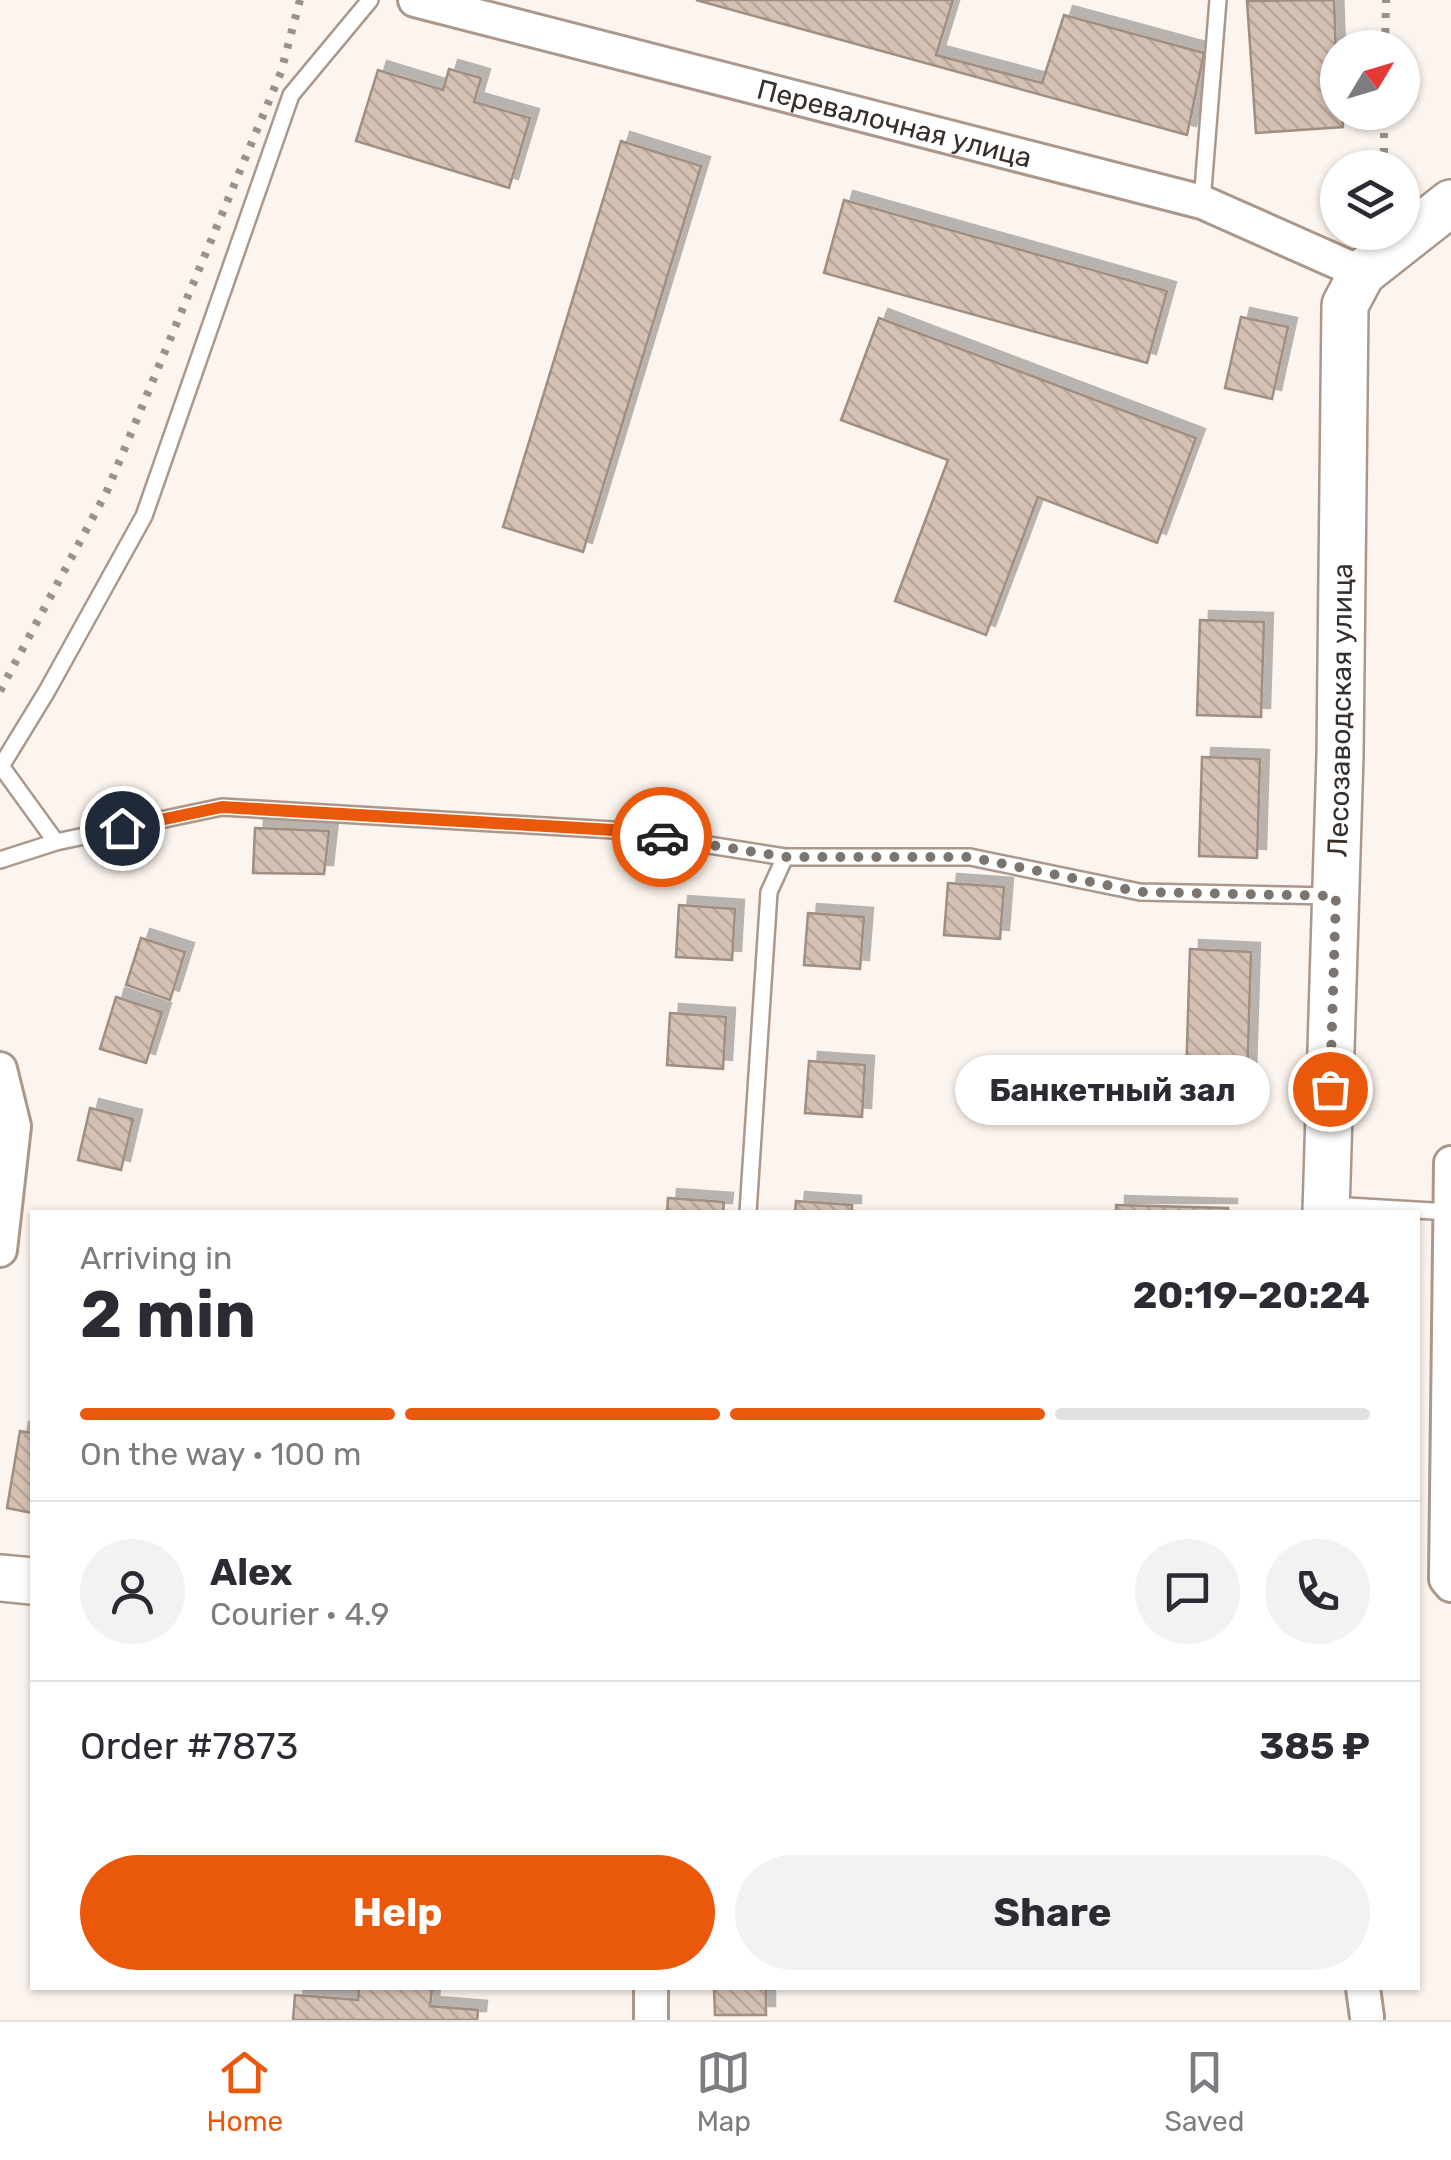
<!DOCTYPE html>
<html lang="en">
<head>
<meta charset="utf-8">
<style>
	:root { --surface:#fff; --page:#f2f2f3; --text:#2b2b33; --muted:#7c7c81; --line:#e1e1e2; --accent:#ea580c }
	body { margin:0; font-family:Rubik,sans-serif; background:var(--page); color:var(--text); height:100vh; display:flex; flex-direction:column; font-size:38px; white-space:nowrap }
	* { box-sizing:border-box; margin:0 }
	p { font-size:32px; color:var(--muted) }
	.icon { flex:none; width:55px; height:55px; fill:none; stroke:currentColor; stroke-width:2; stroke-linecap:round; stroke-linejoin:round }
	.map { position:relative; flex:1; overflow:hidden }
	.drawer { position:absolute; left:30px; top:1210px; width:1390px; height:780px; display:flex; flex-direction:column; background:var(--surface); border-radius:0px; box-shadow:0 2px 8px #0004 }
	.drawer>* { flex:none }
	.needle { width:65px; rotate:52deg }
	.buttons { position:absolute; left:1320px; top:30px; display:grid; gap:20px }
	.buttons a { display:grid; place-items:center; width:100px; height:100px; border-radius:50%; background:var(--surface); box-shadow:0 2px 8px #0004; font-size:50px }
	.pin { position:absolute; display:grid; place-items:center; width:85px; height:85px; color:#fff; margin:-42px; border:5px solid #fff; border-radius:50%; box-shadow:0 2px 10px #0007 }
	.courier { position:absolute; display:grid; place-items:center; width:100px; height:100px; margin:-50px; border:8px solid #ea580c; border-radius:50%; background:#fff; color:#222; box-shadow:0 2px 12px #0007 }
	.bubble { position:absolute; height:70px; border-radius:35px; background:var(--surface); box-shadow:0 2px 8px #0004; font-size:32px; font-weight:700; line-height:70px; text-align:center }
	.overview em { font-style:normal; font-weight:700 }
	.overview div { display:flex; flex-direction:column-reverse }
	.overview { display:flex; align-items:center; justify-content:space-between; height:170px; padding:0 50px }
	h1 { font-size:65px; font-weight:700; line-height:75px }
	.bar { display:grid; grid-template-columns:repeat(4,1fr); gap:15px 10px; align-content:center; height:120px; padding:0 50px }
	.bar i { height:12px; border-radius:8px; background:var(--line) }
	.bar .on { background:var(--accent) }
	.bar p { grid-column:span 4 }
	.line { display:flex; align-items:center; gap:25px; padding:0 50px; border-top:2px solid var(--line) }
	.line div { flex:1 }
	.round { display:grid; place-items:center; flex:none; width:105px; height:105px; border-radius:52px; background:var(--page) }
	.primary-button { display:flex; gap:20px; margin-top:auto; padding:20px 50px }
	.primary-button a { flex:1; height:115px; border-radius:60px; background:var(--accent); color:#fff; font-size:40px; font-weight:700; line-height:115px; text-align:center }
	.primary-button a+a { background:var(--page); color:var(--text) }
	.tab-bar { display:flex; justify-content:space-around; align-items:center; height:140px; border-top:2px solid var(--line); background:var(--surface); font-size:28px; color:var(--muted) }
	.tab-bar a { display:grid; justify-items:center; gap:5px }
	.tab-bar .on { color:var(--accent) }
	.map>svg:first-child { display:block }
	.building { fill:url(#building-back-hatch); stroke:#a08e80; stroke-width:2.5; filter:url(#shadow) }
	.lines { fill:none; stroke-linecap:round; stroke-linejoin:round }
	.lane-casing { stroke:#ab988a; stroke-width:20 }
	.street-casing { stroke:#ab988a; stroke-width:38 }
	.secondary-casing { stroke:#ab988a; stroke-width:50 }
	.lane { stroke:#fff; stroke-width:15 }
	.street { stroke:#fff; stroke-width:32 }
	.secondary { stroke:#fff; stroke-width:45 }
	.rail { stroke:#99918b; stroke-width:8; stroke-dasharray:5 10; stroke-linecap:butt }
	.done { stroke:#7c746e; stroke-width:10; stroke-dasharray:0 18 }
	.route { stroke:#ea580c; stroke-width:12 }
	.labels { text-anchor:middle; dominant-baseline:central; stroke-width:8; stroke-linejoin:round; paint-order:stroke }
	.street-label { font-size:28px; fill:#372f29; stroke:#fff }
</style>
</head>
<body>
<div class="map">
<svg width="1451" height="2020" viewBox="0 0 1451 2020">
	<defs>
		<pattern id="building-back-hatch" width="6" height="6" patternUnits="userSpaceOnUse" patternTransform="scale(2.5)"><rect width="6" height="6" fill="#d5c1b3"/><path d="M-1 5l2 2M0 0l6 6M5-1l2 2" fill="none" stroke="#b7a69a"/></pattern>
		<filter id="shadow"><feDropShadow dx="9" dy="-9" stdDeviation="0" flood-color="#0004"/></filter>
	</defs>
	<rect width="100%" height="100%" fill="#fcf4ee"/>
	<!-- building -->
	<path class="building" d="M696,0H953L936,55L1042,83L1064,15L1204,53L1187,135Z
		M1334,0L1338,112H1342L1343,127L1256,133L1247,1Z
		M449,69L481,78L474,102L530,118L509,188L356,141L378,70L443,90Z
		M621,141L701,166L583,552L503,527Z
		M844,200L1167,291L1147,363L824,273Z
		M1241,317L1288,327L1272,399L1225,388Z
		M879,318L1196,438L1157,543L1038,497L986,635L895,601L948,460L841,420Z
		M1200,620L1264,622L1261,717L1197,715Z
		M1202,757L1260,759L1257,858L1199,856Z
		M255,828L329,831L324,874L253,873Z
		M948,883L1004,887L1000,939L944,935Z
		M679,905L735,909L732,960L676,957Z
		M808,913L864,917L860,969L804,965Z
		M141,938L185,952L170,1000L126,985Z
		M1190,949L1251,952L1247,1080L1186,1078Z
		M116,997L162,1012L146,1063L100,1049Z
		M670,1013L726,1017L723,1069L667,1065Z
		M809,1061L865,1065L862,1117L805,1113Z
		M90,1108L133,1119L121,1170L78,1160Z
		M668,1198L724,1202L723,1212H667Z
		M796,1201L852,1205V1212H795Z
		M1116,1205L1228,1208V1212H1116Z
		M20,1431L32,1433V1513L7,1508Z
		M359,1988H432L430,2006L478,2010L477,2020H293L295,1995L358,2000Z
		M714,1988H766V2015H715Z"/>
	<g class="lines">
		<defs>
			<path id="lane" d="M1202,202L1218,0
				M1,766L56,842L222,807L613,830L785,857H970L1140,892L1332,896
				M0,768L47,691L144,516L291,95L370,0
				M0,860L56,842
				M1330,1205L1450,1212
				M748,1212L769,892L785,857"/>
			<g id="street">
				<path id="s1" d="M415,0L1202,202L1362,273"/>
				<path d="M0,1069L14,1126L0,1250"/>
				<path d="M1451,1163L1446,1579L1451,1585"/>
				<path d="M651,1988V2020"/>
				<path d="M1363,1988L1367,2017"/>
			</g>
			<g id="secondary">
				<path id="s2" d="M1326,1212L1340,755L1345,305L1362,273L1451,203"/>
				<path d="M0,1578L32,1581"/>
			</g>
		</defs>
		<!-- lane casing -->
		<use href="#lane" class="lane-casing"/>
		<!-- street casing -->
		<use href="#street" class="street-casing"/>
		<!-- secondary casing -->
		<use href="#secondary" class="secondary-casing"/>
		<!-- lane -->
		<use href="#lane" class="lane"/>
		<!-- street -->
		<use href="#street" class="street"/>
		<!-- secondary -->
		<use href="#secondary" class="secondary"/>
		<!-- rail -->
		<path class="rail" d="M1385,48L1386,0
			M1384,168V112
			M0,691L107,491L281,72L300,0"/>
	</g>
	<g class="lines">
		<!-- done -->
		<path class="done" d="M662,837L785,857H970L1140,892L1336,896L1330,1089"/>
		<!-- route -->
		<path class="route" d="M122,828L222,807L613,830L662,837"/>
	</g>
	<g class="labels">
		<!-- street labels -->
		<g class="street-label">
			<text stroke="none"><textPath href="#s1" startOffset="495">Перевалочная улица</textPath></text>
			<text stroke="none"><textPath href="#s2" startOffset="502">Лесозаводская улица</textPath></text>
		</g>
	</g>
</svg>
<div class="buttons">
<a><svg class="needle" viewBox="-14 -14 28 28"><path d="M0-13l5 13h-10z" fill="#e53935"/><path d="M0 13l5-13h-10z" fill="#7c7c81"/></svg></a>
<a><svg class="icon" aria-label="layers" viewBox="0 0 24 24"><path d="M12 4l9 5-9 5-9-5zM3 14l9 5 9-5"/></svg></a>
</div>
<div class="pin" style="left:1330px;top:1089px;background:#ea580c"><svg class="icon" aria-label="bag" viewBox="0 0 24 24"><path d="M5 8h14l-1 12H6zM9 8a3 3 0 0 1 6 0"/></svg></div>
<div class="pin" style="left:122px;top:828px;background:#1f2937"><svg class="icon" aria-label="home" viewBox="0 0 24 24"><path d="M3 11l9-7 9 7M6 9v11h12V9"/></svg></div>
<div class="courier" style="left:662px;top:837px"><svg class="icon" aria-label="car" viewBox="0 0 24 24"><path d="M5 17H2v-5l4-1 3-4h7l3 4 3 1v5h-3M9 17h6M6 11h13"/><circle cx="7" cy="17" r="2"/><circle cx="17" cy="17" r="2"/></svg></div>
<div class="bubble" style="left:955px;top:1055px;width:315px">Банкетный зал</div>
<section class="drawer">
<div class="overview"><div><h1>2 min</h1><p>Arriving in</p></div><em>20:19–20:24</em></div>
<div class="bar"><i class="on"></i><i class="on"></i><i class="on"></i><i></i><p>On the way · 100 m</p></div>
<div class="line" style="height:180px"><a class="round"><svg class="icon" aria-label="person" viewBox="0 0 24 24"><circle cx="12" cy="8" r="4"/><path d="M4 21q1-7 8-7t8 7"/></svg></a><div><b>Alex</b><p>Courier · 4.9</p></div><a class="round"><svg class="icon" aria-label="chat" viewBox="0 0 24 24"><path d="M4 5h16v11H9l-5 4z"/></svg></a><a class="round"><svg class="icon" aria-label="phone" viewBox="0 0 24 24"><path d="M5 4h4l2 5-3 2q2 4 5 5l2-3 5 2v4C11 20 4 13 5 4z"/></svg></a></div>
<div class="line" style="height:130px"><div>Order #7873</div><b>385 ₽</b></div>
<div class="primary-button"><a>Help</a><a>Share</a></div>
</section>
</div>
<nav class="tab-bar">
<a class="on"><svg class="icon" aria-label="home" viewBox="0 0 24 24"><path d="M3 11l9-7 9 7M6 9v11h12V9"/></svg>Home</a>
<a><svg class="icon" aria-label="map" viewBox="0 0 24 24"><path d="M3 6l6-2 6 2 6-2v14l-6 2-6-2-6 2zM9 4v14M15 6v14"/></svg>Map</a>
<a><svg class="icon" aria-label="saved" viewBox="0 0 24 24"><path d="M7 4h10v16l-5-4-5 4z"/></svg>Saved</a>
</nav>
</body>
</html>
